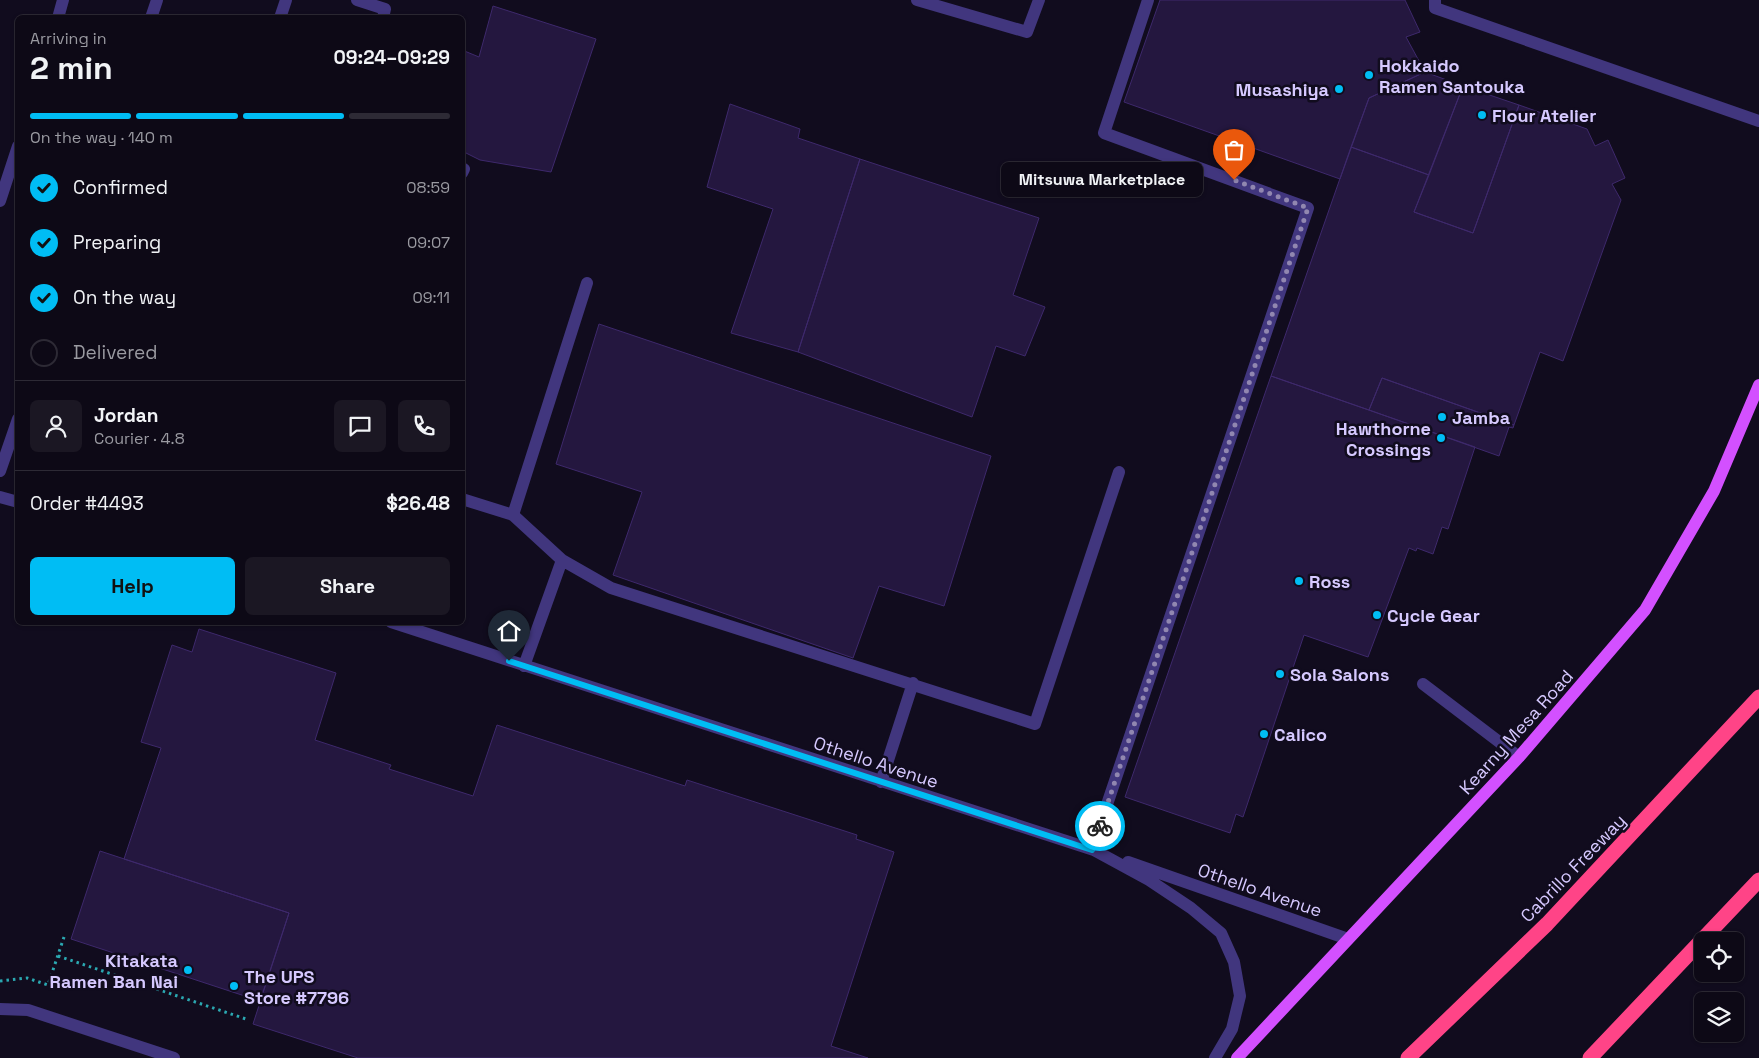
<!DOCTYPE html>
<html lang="en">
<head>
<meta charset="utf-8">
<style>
	:root { --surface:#0d0916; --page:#1b1723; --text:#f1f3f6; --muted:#9a9aa1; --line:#2d2a35; --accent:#00bdf4 }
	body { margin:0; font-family:"Space Grotesk",sans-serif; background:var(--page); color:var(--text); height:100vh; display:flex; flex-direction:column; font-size:19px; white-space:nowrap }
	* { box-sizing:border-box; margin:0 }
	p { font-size:16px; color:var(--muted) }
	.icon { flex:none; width:28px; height:28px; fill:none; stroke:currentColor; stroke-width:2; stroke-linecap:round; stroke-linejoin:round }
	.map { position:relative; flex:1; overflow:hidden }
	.side { position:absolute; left:15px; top:15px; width:450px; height:610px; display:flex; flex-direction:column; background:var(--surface); border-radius:8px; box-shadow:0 1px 4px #0004,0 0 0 1px var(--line) }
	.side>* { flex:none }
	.fabs { position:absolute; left:1694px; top:932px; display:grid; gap:10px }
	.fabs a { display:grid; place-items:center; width:50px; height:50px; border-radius:8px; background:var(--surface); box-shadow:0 1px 4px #0004,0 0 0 1px var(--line); font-size:25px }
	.pin { position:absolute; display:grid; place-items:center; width:42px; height:42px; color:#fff; margin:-51px -21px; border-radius:50% 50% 50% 0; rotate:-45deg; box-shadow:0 0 5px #0007 }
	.pin .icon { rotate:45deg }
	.courier { position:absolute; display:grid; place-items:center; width:50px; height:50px; margin:-25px; border:4px solid #00bdf4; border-radius:50%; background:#fff; color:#222; box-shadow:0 1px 6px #0007 }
	.bubble { position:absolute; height:35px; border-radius:8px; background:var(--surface); box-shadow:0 1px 4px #0004,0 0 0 1px var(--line); font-size:16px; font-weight:700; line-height:35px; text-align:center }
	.headline em { font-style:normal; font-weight:700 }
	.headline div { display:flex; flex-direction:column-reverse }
	.headline { display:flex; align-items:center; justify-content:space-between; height:85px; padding:0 15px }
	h1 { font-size:32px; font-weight:700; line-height:38px }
	.bar { display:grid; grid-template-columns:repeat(4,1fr); gap:8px 5px; align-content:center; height:60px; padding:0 15px }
	.bar i { height:6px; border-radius:4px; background:var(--line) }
	.bar .active { background:var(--accent) }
	.bar p { grid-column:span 4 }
	.line { display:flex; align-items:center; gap:12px; padding:0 15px; border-top:1px solid var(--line) }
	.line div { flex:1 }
	.round { display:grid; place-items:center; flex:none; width:52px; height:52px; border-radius:8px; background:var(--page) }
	ol { padding:0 15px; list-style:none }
	li { display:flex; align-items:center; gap:15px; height:55px }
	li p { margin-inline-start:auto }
	li .icon { padding:5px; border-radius:50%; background:var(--accent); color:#111; stroke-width:4 }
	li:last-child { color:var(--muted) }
	li i { width:28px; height:28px; border:2px solid var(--line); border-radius:50% }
	.primary-button { display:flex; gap:10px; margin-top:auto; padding:10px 15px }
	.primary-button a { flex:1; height:58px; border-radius:8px; background:var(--accent); color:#111; font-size:20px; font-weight:700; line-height:58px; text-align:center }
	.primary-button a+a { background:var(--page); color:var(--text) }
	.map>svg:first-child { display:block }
	.building { fill:#24173f; stroke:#3e296c }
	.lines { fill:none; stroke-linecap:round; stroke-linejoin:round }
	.path { stroke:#2ba8b1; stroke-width:3; stroke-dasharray:2.5 4; stroke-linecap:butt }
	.minor { stroke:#41367e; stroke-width:12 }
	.major { stroke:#d350ff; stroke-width:12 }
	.highway { stroke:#ff4487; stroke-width:15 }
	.done { stroke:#9187b0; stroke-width:5; stroke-dasharray:0 9 }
	.route { stroke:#00bdf4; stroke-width:6 }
	.poi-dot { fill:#00bdf4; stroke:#110c1e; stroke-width:2 }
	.labels { text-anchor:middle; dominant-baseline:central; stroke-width:5; stroke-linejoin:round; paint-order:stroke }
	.poi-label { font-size:18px; font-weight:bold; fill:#d6c9ff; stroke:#110c1e; text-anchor:start }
	.street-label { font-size:18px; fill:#d6c9ff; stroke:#110c1e }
</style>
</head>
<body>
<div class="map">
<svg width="1759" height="1058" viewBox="0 0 1759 1058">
	<rect width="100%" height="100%" fill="#110c1e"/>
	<!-- building -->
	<path class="building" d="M1160,0H1405L1420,32L1406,37L1425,72L1369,98L1340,179L1124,102Z
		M493,6L596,39L551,172L480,160L462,151V50L479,57Z
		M1425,72L1463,86L1429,175L1351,147L1369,98Z
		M1463,86L1519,105L1473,233L1414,212Z
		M730,104L800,129L798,138L860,159L798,352L731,333L773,209L707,187Z
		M1519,105L1587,129L1595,146L1608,140L1625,178L1612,184L1621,200L1563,361L1540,352L1514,425L1382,378L1369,410L1271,376L1351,147L1429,175L1414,212L1473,233Z
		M860,159L1039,218L1013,295L1045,307L1025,356L996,346L972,417L798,352Z
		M599,324L991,456L944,606L879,586L853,658L613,575L642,492L556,464Z
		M1271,376L1475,447L1448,529L1442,527L1433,554L1417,548L1416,551L1409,548L1368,657L1304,635L1243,817L1236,814L1230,833L1125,797Z
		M1382,378L1514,425L1513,428L1509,427L1499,456L1369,410Z
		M199,629L336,673L315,740L391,765L389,769L473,796L497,725L685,786L687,780L857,835L856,839L894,852L831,1046L868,1058H358L253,1024L289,913L124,859L161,748L141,742L172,645L192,652Z
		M100,851L289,913L260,1001L71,939Z"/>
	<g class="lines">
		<!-- path -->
		<path class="path" d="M58,956L249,1020
			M0,981L27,978L48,985L65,934"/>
		<!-- minor -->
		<path class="minor" d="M357,0L385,9L383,18
			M917,0L1027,32L1039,0
			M1148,0L1104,133L1308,208L1092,849L1149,880L1191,908L1221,933L1234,962L1240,996L1232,1029L1215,1058
			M1435,0V8L1759,121
			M58,18L63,0
			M151,18L157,0
			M280,18L286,0
			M462,173L464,169
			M0,201L18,146
			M0,471L18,419
			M0,497L18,502
			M462,499L513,515L562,560L611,588L1035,724L1119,472
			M513,515L587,283
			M391,622L1100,852
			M524,666L562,560
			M1423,684L1519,757
			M881,782L913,683
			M1128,862L1348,939
			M0,1009L28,1010L174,1058"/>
		<!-- major -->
		<path class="major" d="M1237,1058L1519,757L1645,610L1714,491L1759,385"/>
		<!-- highway -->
		<path class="highway" d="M1408,1058L1547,924L1759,697
			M1590,1058L1759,880"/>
	</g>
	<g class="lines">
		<!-- done -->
		<path class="done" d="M1100,826L1308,208L1234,180"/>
		<!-- route -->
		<path class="route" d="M509,661L1092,850L1100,826"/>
	</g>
	<!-- markers -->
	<g class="poi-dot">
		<circle cx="1369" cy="75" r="5"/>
		<circle cx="1339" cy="89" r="5"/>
		<circle cx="1482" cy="115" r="5"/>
		<circle cx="1442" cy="417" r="5"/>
		<circle cx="1441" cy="438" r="5"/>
		<circle cx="1299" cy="581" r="5"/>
		<circle cx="1377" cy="615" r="5"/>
		<circle cx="1280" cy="674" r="5"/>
		<circle cx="1264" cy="734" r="5"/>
		<circle cx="188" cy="970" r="5"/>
		<circle cx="234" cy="986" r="5"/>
	</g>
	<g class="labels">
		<!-- poi labels -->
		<g class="poi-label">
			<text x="1379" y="65">Hokkaido<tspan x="1379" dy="21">Ramen Santouka</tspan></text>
			<text x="1329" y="89" text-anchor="end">Musashiya</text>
			<text x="1492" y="115">Flour Atelier</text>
			<text x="1452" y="417">Jamba</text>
			<text x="1431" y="428" text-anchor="end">Hawthorne<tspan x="1431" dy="21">Crossings</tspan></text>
			<text x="1309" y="581">Ross</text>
			<text x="1387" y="615">Cycle Gear</text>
			<text x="1290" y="674">Sola Salons</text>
			<text x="1274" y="734">Calico</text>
			<text x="178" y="960" text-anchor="end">Kitakata<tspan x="178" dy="21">Ramen Ban Nai</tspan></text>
			<text x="244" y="976">The UPS<tspan x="244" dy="21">Store #7796</tspan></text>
		</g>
		<!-- street labels -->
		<g class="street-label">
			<text transform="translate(1516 732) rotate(-48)">Kearny Mesa Road</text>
			<text transform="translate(876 762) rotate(18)">Othello Avenue</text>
			<text transform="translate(1573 868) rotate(-46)">Cabrillo Freeway</text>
			<text transform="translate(1260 890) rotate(19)">Othello Avenue</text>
		</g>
	</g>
</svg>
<div class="fabs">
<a><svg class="icon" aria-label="locate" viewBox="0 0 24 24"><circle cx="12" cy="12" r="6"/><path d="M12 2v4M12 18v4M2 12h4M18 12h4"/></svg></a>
<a><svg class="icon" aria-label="layers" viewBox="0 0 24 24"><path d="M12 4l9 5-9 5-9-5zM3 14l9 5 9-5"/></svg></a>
</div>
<div class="pin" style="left:1234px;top:180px;background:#ea580c"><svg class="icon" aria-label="bag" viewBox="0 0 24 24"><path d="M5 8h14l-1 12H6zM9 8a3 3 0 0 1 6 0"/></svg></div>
<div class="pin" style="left:509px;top:661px;background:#1f2937"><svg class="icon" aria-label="home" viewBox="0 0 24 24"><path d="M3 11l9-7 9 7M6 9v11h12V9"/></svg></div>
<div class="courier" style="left:1100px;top:826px"><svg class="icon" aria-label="bike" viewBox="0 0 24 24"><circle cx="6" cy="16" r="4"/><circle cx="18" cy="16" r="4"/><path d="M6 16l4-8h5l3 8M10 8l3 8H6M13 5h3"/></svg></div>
<div class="bubble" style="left:1001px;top:162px;width:202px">Mitsuwa Marketplace</div>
<section class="side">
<div class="headline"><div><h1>2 min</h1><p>Arriving in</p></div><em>09:24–09:29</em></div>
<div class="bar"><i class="active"></i><i class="active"></i><i class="active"></i><i></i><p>On the way · 140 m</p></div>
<ol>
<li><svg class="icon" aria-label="check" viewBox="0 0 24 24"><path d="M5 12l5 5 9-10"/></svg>Confirmed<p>08:59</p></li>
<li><svg class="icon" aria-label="check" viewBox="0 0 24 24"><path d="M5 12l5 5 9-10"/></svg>Preparing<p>09:07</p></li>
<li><svg class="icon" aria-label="check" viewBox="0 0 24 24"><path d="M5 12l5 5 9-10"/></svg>On the way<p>09:11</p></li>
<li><i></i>Delivered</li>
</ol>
<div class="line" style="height:90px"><a class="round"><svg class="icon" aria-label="person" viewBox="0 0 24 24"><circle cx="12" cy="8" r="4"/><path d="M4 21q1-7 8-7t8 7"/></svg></a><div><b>Jordan</b><p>Courier · 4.8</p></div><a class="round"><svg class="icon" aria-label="chat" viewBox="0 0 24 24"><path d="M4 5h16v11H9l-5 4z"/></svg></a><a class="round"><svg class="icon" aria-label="phone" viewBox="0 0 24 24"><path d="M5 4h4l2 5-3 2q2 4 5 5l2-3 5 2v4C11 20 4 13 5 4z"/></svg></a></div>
<div class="line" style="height:65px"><div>Order #4493</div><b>$26.48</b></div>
<div class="primary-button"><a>Help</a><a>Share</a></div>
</section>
</div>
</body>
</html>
